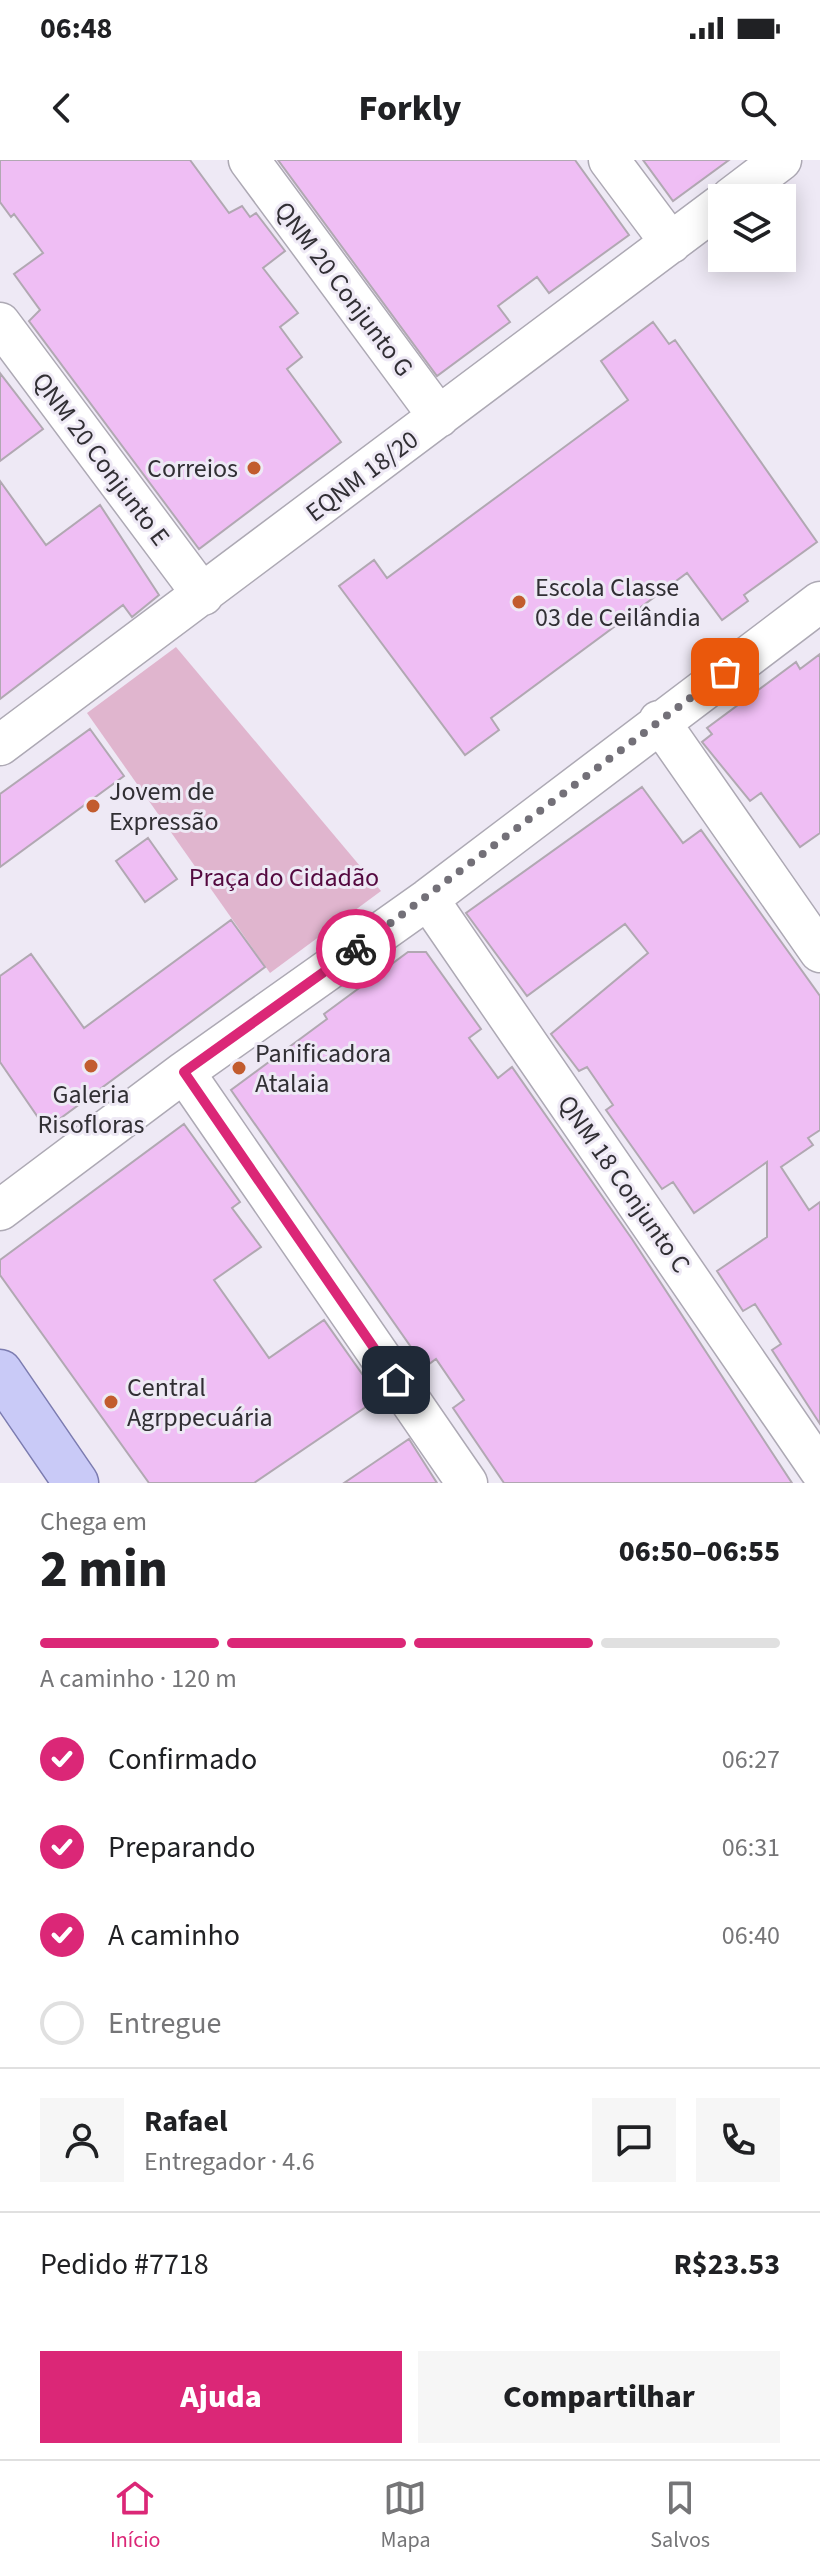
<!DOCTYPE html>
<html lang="pt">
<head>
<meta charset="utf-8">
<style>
	:root { --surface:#fff; --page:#f6f6f6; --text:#202124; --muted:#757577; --line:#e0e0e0; --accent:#db2777 }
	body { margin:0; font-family:"Source Sans 3",sans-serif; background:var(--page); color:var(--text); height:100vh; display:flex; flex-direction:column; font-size:30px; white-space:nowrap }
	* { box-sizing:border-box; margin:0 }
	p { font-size:26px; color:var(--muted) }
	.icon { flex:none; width:44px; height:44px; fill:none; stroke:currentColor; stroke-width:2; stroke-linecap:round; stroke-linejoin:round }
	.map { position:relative; height:1323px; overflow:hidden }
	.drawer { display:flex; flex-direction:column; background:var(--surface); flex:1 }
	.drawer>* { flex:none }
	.buttons { position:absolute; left:708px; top:24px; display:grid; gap:16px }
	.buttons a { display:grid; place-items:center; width:88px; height:88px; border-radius:0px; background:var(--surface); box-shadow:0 4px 20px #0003; font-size:40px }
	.pin { position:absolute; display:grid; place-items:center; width:68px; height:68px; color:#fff; margin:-34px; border-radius:16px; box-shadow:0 4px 12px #0006 }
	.courier { position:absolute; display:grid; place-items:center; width:80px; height:80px; margin:-40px; border:6px solid #db2777; border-radius:50%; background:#fff; color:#222; box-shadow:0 2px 10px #0007 }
	.summary em { font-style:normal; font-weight:800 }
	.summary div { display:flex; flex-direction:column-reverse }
	.summary { display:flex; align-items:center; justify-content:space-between; height:136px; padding:0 40px }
	h1 { font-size:52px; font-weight:800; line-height:60px }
	.bar { display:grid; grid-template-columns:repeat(4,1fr); gap:12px 8px; align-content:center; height:96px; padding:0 40px }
	.bar i { height:10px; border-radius:6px; background:var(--line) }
	.bar .current { background:var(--accent) }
	.bar p { grid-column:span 4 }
	.line { display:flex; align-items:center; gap:20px; padding:0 40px; border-top:2px solid var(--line) }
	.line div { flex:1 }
	.round { display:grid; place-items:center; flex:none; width:84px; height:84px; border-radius:0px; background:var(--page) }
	ol { padding:0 40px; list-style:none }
	li { display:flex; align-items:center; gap:24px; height:88px }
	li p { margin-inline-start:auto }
	li .icon { padding:8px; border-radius:50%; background:var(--accent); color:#fff; stroke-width:4 }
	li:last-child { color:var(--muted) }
	li i { width:44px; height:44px; border:4px solid var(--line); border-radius:50% }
	.action { display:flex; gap:16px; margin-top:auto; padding:16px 40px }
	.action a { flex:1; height:92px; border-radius:0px; background:var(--accent); color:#fff; font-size:32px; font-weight:800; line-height:92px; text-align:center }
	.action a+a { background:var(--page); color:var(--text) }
	.status { display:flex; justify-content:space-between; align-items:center; height:56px; padding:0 40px; background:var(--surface); direction:ltr }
	.status svg { height:22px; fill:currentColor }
	header { display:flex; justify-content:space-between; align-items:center; height:104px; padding:0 40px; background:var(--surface); font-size:36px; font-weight:800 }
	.tabs { display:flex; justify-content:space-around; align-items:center; height:112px; border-top:2px solid var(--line); background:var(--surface); font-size:22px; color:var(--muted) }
	.tabs a { display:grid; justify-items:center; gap:4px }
	.tabs .current { color:var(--accent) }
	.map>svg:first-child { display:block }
	.green { fill:#e0b5ce }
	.building { fill:#efbef4; stroke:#b1a8b2; stroke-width:2 }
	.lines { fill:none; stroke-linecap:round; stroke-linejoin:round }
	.minor-casing { stroke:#ada9b4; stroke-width:43 }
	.major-casing { stroke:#7c7cb0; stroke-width:47 }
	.minor { stroke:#fff; stroke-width:40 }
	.major { stroke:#c9caf7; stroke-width:44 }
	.done { stroke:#737078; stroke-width:8; stroke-dasharray:0 14.4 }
	.route { stroke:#db2777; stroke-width:10 }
	.poi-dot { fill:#c25c2e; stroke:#eee9f5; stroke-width:3 }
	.labels { text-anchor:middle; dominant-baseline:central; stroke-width:6; stroke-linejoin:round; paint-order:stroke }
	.street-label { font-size:26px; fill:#312f34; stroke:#eee9f5 }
	.poi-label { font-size:26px; fill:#312f34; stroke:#eee9f5; text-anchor:start }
	.park-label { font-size:26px; fill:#54093f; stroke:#eee9f5 }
</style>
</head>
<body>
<div class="status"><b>06:48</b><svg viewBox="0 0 49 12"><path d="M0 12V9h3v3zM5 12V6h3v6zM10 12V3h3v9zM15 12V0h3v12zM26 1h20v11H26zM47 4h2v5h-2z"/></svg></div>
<header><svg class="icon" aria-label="back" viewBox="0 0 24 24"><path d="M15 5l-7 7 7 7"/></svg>Forkly<svg class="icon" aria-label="search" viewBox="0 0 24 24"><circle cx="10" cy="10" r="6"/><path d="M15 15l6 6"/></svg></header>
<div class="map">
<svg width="820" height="1323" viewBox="0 0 820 1323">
	<rect width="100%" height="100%" fill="#eee9f5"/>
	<!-- green -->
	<path class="green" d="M176,487L381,731L270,813L87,553Z"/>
	<!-- building -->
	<path class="building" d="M0,0H190L229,53L242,46L250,57L256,53L285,91L263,108L298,153L280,167L302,197L287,209L341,282L199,389L29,161L40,150L14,114L43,93L14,54L11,57L0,42Z
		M278,0H575L629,75L549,133L537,117L498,146L510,162L437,216Z
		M643,0H729L673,41Z
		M653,162L669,184L675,180L817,382L744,435L748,441L722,460L687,413L491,558L499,570L465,595L339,426L374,400L387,418L628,240L601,201Z
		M0,213L43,269L0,301Z
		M0,321L46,385L100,345L159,435L132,457L123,445L0,539Z
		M820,494V673L800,687L761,633L750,641L702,582L712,574L707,568L796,502L800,509Z
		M90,569L124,616L0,707V634Z
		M642,627L683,683L701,670L820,836V970L808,978L813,985L781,1007L809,1050L820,1042V1264L772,1190L781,1184L755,1144L743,1151L717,1111L767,1077V1002L694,1053L673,1022L662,1029L606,950L613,945L587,907L579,911L551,874L648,793L625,764L527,836L466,753Z
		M148,678L177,719L145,742L116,701Z
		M231,760L265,807L46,969L0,902V816L31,794L84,868Z
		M408,792H426L481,869L469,878L498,918L512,907L632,1079L792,1323H504L453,1248L464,1240L436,1199L425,1207L231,930L327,859L324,854Z
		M184,964L240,1042L232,1048L261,1087L214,1120L269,1198L324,1160L379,1238L254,1323H149L0,1115V1100Z
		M409,1279L437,1323H344L372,1304Z"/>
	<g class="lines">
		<defs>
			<path id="minor" d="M249,0L439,257
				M609,0L671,83
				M731,38L781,0
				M0,163L203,435
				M659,561L820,792
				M0,585L722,44
				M428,739L820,1310
				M184,912L467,1323
				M0,1050L184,912L428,739L820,442"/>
			<path id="major" d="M0,1212L76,1323"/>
		</defs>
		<!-- minor casing -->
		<use href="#minor" class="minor-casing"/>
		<!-- major casing -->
		<use href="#major" class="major-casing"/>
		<!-- minor -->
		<use href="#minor" class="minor"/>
		<!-- major -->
		<use href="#major" class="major"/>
	</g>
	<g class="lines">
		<!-- done -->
		<path class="done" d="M356,789L725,512"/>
		<!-- route -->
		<path class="route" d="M356,789L184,912L396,1220"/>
	</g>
	<!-- markers -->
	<g class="poi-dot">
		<circle cx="254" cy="308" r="8"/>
		<circle cx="519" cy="442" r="8"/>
		<circle cx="93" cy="646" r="8"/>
		<circle cx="91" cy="906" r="8"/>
		<circle cx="239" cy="908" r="8"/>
		<circle cx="111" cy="1242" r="8"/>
	</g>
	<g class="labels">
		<!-- street labels -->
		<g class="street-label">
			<text transform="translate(344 129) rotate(53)">QNM 20 Conjunto G</text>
			<text transform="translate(101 299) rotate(53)">QNM 20 Conjunto E</text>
			<text transform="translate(362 316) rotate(-37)">EQNM 18/20</text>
			<text transform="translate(624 1024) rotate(55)">QNM 18 Conjunto C</text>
		</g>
		<!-- poi labels -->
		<g class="poi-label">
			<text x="238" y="308" text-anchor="end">Correios</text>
			<text x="535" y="427">Escola Classe<tspan x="535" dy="30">03 de Ceilândia</tspan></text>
			<text x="109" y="631">Jovem de<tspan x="109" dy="30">Expressão</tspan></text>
			<text x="255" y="893">Panificadora<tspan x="255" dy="30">Atalaia</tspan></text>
			<text x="91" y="934" text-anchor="middle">Galeria<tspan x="91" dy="30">Risofloras</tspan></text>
			<text x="127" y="1227">Central<tspan x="127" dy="30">Agrppecuária</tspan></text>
		</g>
		<!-- park labels -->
		<g class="park-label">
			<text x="284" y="717">Praça do Cidadão</text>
		</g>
	</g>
</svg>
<div class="buttons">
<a><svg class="icon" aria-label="layers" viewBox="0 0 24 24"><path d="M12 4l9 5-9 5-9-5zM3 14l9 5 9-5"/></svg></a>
</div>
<div class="pin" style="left:725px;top:512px;background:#ea580c"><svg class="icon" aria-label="bag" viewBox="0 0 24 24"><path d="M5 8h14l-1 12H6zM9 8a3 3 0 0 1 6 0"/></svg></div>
<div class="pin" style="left:396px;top:1220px;background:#1f2937"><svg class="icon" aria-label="home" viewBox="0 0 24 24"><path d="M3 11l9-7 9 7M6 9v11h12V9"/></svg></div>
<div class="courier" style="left:356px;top:789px"><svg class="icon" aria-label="bike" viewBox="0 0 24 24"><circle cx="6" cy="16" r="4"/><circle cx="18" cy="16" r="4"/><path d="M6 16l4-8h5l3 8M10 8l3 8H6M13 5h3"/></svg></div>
</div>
<section class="drawer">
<div class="summary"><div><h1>2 min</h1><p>Chega em</p></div><em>06:50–06:55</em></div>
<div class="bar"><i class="current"></i><i class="current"></i><i class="current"></i><i></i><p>A caminho · 120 m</p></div>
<ol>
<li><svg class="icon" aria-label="check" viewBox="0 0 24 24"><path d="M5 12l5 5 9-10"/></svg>Confirmado<p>06:27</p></li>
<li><svg class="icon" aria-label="check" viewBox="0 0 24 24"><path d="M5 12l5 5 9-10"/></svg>Preparando<p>06:31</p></li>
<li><svg class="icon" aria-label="check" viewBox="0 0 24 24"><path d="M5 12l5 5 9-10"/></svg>A caminho<p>06:40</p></li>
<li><i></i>Entregue</li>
</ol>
<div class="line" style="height:144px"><a class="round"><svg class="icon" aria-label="person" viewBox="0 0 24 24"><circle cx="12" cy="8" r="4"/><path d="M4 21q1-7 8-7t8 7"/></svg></a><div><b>Rafael</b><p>Entregador · 4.6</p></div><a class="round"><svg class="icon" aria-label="chat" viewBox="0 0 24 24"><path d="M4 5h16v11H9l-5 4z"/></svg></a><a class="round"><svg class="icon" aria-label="phone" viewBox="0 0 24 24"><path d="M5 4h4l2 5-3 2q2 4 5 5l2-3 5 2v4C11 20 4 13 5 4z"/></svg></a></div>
<div class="line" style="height:104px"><div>Pedido #7718</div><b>R$23.53</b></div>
<div class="action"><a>Ajuda</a><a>Compartilhar</a></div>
</section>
<nav class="tabs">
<a class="current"><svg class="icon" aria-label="home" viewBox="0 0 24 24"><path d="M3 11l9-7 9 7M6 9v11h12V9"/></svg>Início</a>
<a><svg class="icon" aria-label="map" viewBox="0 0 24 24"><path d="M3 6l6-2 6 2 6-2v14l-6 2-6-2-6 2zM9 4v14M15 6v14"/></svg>Mapa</a>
<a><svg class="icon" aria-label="saved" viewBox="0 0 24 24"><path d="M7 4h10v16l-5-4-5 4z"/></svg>Salvos</a>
</nav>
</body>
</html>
